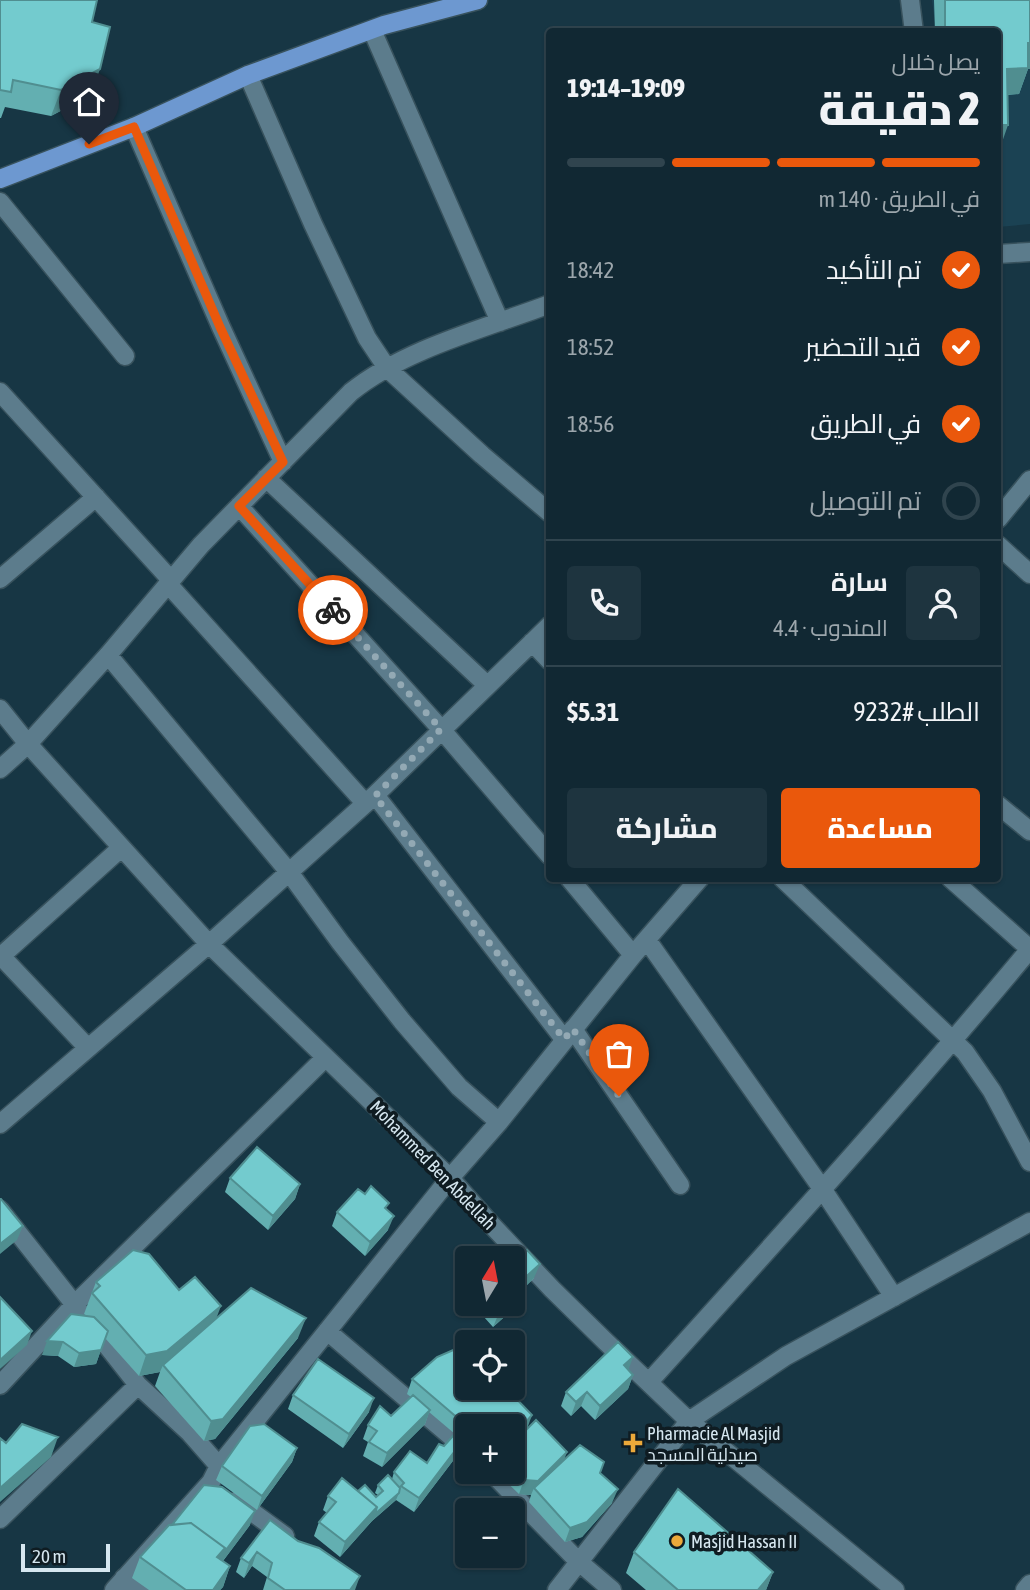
<!DOCTYPE html>
<html lang="ar">
<head>
<meta charset="utf-8">
<style>
	:root { --surface:#112833; --page:#1e343f; --text:#f1f3f6; --muted:#9ca6ac; --line:#30444e; --accent:#ea580c }
	body { margin:0; font-family:"Asap Condensed",Cairo,sans-serif; background:var(--page); color:var(--text); direction:rtl; height:100vh; display:flex; flex-direction:column; font-size:26px; white-space:nowrap }
	* { box-sizing:border-box; margin:0 }
	p { font-size:23px; color:var(--muted) }
	.icon { flex:none; width:38px; height:38px; fill:none; stroke:currentColor; stroke-width:2; stroke-linecap:round; stroke-linejoin:round }
	.map { position:relative; flex:1; overflow:hidden; direction:ltr }
	.details { position:absolute; left:546px; top:28px; width:455px; height:854px; display:flex; flex-direction:column; background:var(--surface); border-radius:7px; box-shadow:0 2px 5px #0004,0 0 0 2px var(--line); direction:rtl }
	.details>* { flex:none }
	.needle { width:46px; rotate:10deg }
	.controls { position:absolute; left:455px; top:1246px; display:grid; gap:14px }
	.controls a { display:grid; place-items:center; width:70px; height:70px; border-radius:7px; background:var(--surface); box-shadow:0 2px 5px #0004,0 0 0 2px var(--line); font-size:35px }
	.scale { position:absolute; left:21px; bottom:18px; width:89px; box-sizing:border-box; padding-left:7px; border:4px solid #d6e7f0; border-top:0; font-size:19px; line-height:24px; white-space:nowrap; color:#d6e7f0; -webkit-text-stroke:5px #0f1c22; paint-order:stroke }
	.pin { position:absolute; display:grid; place-items:center; width:60px; height:60px; color:#fff; margin:-72px -30px; border-radius:50% 50% 50% 0; rotate:-45deg; box-shadow:0 0 7px #0007 }
	.pin .icon { rotate:45deg }
	.courier { position:absolute; display:grid; place-items:center; width:70px; height:70px; margin:-35px; border:5px solid #ea580c; border-radius:50%; background:#fff; color:#222; box-shadow:0 2px 9px #0007 }
	.headline em { font-style:normal; font-weight:800 }
	.headline div { display:flex; flex-direction:column-reverse }
	.headline { display:flex; align-items:center; justify-content:space-between; height:119px; padding:0 21px }
	h1 { font-size:46px; font-weight:800; line-height:52px }
	.bar { display:grid; grid-template-columns:repeat(4,1fr); gap:10px 7px; align-content:center; height:84px; padding:0 21px }
	.bar i { height:9px; border-radius:5px; background:var(--line) }
	.bar .current { background:var(--accent) }
	.bar p { grid-column:span 4 }
	.line { display:flex; align-items:center; gap:18px; padding:0 21px; border-top:2px solid var(--line) }
	.line div { flex:1 }
	.round { display:grid; place-items:center; flex:none; width:74px; height:74px; border-radius:7px; background:var(--page) }
	ol { padding:0 21px; list-style:none }
	li { display:flex; align-items:center; gap:21px; height:77px }
	li p { margin-inline-start:auto }
	li .icon { padding:7px; border-radius:50%; background:var(--accent); color:#fff; stroke-width:4 }
	li:last-child { color:var(--muted) }
	li i { width:38px; height:38px; border:4px solid var(--line); border-radius:50% }
	.action { display:flex; gap:14px; margin-top:auto; padding:14px 21px }
	.action a { flex:1; height:80px; border-radius:7px; background:var(--accent); color:#fff; font-size:28px; font-weight:800; line-height:80px; text-align:center }
	.action a+a { background:var(--page); color:var(--text) }
	.map>svg:first-child { display:block }
	.built { fill:#1b4253 }
	.lines { fill:none; stroke-linecap:round; stroke-linejoin:round }
	.minor-casing { stroke:#38525d; stroke-width:21 }
	.major-casing { stroke:#38525d; stroke-width:21 }
	.minor { stroke:#5c7c8c; stroke-width:18 }
	.major { stroke:#6d98d0; stroke-width:18 }
	.wall { fill:#63afb1 }
	.shaded-wall { fill:#508e90 }
	.building { fill:#73cbce; stroke:#508e90; stroke-width:2 }
	.done { stroke:#93a9b4; stroke-width:7; stroke-dasharray:0 12.6 }
	.route { stroke:#ea580c; stroke-width:9 }
	.poi-dot { fill:#eca93a; stroke:#0f1c22; stroke-width:2.5 }
	.labels { text-anchor:middle; dominant-baseline:central; stroke-width:7; stroke-linejoin:round; paint-order:stroke }
	.street-label { font-size:18px; fill:#d6e7f0; stroke:#0f1c22 }
	.poi-label { font-size:18px; fill:#d6e7f0; stroke:#0f1c22; text-anchor:start }
</style>
</head>
<body>
<div class="map">
<svg width="1030" height="1590" viewBox="0 0 1030 1590">
	<rect width="100%" height="100%" fill="#173644"/>
	<!-- built -->
	<path class="built" d="M932,0H1030V224L998,227V32L936,31Z"/>
	<g class="lines">
		<defs>
			<path id="minor" d="M910,0L914,32
				M372,30L500,322
				M248,75L313,224L367,338L387,368L482,455L550,513
				M134,127L221,327L283,462
				M0,202L125,356
				M998,254L1030,252
				M0,392L171,580
				M266,478L487,685
				M239,506L441,729L550,856
				M998,519L1030,480
				M998,545L1030,574
				M0,579L96,497
				M168,584L365,803
				M532,642L550,661
				M108,655L289,872L340,942L402,1021L459,1087L499,1122
				M0,709L28,744L209,944L450,1178L488,1221L552,1289L605,1341L689,1421L895,1590
				M0,769L28,744L108,655L201,545L351,392C404,349 486,328 550,304
				M375,795L564,1039
				M998,805L1030,831
				M569,878L633,955
				M782,878L965,1052L992,1091L1030,1162
				M647,940L823,1190L894,1297
				M1,956L88,1048
				M0,957L121,848
				M573,1029L680,1185
				M0,1124L209,944L375,795L550,625
				M0,1210L138,1385L190,1433L219,1466
				M327,1331L467,1450
				M649,1382C778,1239 907,1097 1030,949L950,878
				M0,1385L74,1305L325,1058
				M491,1472L579,1562L612,1590
				M237,1501L285,1536
				M0,1519L138,1385
				M124,1578L140,1590
				M114,1590L211,1482L219,1466L450,1178L499,1122L633,955L700,878
				M557,1590L689,1421L786,1356L1030,1222
				M1025,1590L1030,1584"/>
			<path id="major" d="M0,179L134,127L248,75L384,25L478,0"/>
		</defs>
		<!-- minor casing -->
		<use href="#minor" class="minor-casing"/>
		<!-- major casing -->
		<use href="#major" class="major-casing"/>
		<!-- minor -->
		<use href="#minor" class="minor"/>
		<!-- major -->
		<use href="#major" class="major"/>
	</g>
	<!-- wall -->
	<path class="wall" d="M0,0L92,22L91,95L51,116L5,107L1,118H0Z
		M934,0H1030V69H1028L1019,94L1007,95L999,151H998V32H935Z
		M230,1178L300,1184L295,1199L268,1230L225,1192Z
		M365,1194L387,1210L388,1230L365,1256L332,1226L337,1212Z
		M513,1259L534,1278L523,1289L524,1290L519,1304L493,1327L483,1316L486,1307L483,1304H513Z
		M96,1282L179,1290L216,1318L298,1338L215,1439L204,1441L155,1386L160,1372L139,1376L105,1338L96,1364L74,1367L58,1356L42,1355L87,1316L84,1314Z
		M628,1370L633,1375L628,1389L595,1420L581,1406L571,1416L561,1406L566,1392Z
		M412,1379L527,1429L565,1459L600,1473L612,1503L582,1537L565,1542L529,1502L531,1495L519,1494L496,1472H513V1426H467V1445L464,1442L462,1449L414,1512L396,1500L372,1521L340,1557L314,1536L319,1522L327,1513L323,1510L328,1496L358,1491L376,1497L378,1495L375,1493L378,1485L392,1479L394,1472L427,1463L455,1434L429,1412L425,1424L382,1467L363,1456L368,1442L363,1439L368,1425L391,1416L411,1397L407,1394Z
		M293,1395L369,1412L343,1448L288,1409Z
		M297,1448L292,1462L257,1510L216,1480L222,1466Z
		M270,1520L355,1590H263L267,1577L252,1566L244,1578L236,1572L241,1558Z
		M250,1525L223,1561L230,1566L223,1587L220,1590H149L132,1578L140,1557Z
		M634,1552L773,1572L766,1590H646L626,1573Z"/>
	<!-- shaded-wall -->
	<path class="shaded-wall" d="M1028,43H1030V69H1028L1019,94L998,95L1007,69Z
		M100,69L91,95L51,116L61,90Z
		M998,125H1008L999,151H998Z
		M300,1184L295,1199L268,1230L273,1216Z
		M394,1216L388,1230L365,1256L370,1242Z
		M23,1226L17,1240L0,1254V1244Z
		M540,1264L534,1278L513,1298L518,1284Z
		M524,1290L519,1304L493,1327L499,1313L509,1304H513V1300Z
		M221,1306L213,1327L163,1365L160,1372L139,1376L146,1355Z
		M306,1318L298,1338L215,1439L204,1441L211,1421Z
		M32,1331L27,1345L0,1369V1360Z
		M47,1341L63,1342L58,1356L42,1355Z
		M101,1350L96,1364L74,1367L79,1353Z
		M633,1357L628,1371L624,1365Z
		M633,1375L628,1389L595,1420L600,1406Z
		M587,1392L581,1406L571,1416L576,1402Z
		M374,1398L369,1412L343,1448L349,1434Z
		M430,1410L425,1424L382,1467L387,1453Z
		M532,1415L527,1429L513,1445V1437Z
		M467,1435L462,1449L414,1512L419,1498Z
		M58,1437L51,1457L0,1502V1488Z
		M297,1448L292,1462L257,1510L262,1496Z
		M567,1452L562,1466L534,1488L531,1495L519,1494L524,1480Z
		M618,1489L612,1503L582,1537L565,1542L570,1528Z
		M399,1493L396,1500L372,1521L340,1557L345,1542L377,1507Z
		M255,1511L250,1525L210,1578L217,1557Z
		M257,1552L252,1566L244,1578L249,1563Z
		M230,1566L223,1587L220,1590H213Z
		M773,1572L766,1590H758Z
		M360,1576L355,1590H350Z"/>
	<!-- building -->
	<path class="building" d="M0,0H97L92,22L110,27L100,69L61,90L13,80L11,92L0,90Z
		M945,0H1030V43H1028V68L1007,69L1008,125H998V32H945Z
		M257,1147L300,1184L273,1216L230,1178Z
		M371,1186L389,1203L385,1208L394,1216L370,1242L337,1212L358,1189L365,1194Z
		M0,1199H1L23,1226L0,1244Z
		M133,1250L149,1254L179,1290L195,1277L221,1306L167,1351L146,1355L92,1293L100,1286L96,1282Z
		M527,1250L540,1264L518,1284L524,1290L513,1300V1259L515,1261Z
		M251,1288L306,1318L223,1419L211,1421L163,1365Z
		M0,1297L32,1331L0,1360Z
		M490,1304H509L499,1313Z
		M71,1314L94,1317L108,1331L101,1350L79,1353L63,1342L47,1341Z
		M618,1342L633,1357L624,1365L633,1375L600,1406L587,1392L576,1402L566,1392Z
		M458,1348L467,1355V1388H506L532,1415L513,1437V1426H467L412,1379L437,1357Z
		M318,1359L374,1398L349,1434L293,1395Z
		M413,1395L430,1410L387,1453L369,1442L377,1431L368,1425L380,1406L391,1416Z
		M536,1420L567,1452L538,1481L524,1480L513,1469V1443Z
		M22,1424L58,1437L0,1488V1438L6,1443Z
		M264,1424L297,1448L262,1496L222,1466L250,1426Z
		M460,1428L467,1435L419,1498L401,1486L404,1483L394,1472L410,1451L427,1463L439,1444L444,1446Z
		M580,1445L604,1462L600,1473L618,1489L587,1522L570,1528L534,1488Z
		M388,1475L400,1488L399,1493L375,1514L377,1507L358,1491L365,1485L376,1497L383,1491L378,1485Z
		M342,1478L377,1507L345,1542L319,1522L336,1502L328,1496Z
		M204,1485L222,1487L255,1511L223,1554L225,1548L191,1523L172,1525Z
		M678,1489L773,1572L758,1590H678L634,1552Z
		M270,1520L298,1541L319,1548L360,1576L350,1590H285L268,1578L272,1563L257,1552L249,1563L241,1558Z
		M191,1523L225,1548L217,1557L230,1566L213,1590H186L140,1557L169,1525Z"/>
	<g class="lines">
		<!-- done -->
		<path class="done" d="M333,610L441,729L375,796L564,1039L573,1029L619,1096"/>
		<!-- route -->
		<path class="route" d="M89,144L134,127L220,327L283,462L239,506L333,610"/>
	</g>
	<!-- markers -->
	<g class="poi-dot">
		<path d="M629.5 1432.5h7v7h7v7h-7v7h-7v-7h-7v-7h7z"/>
		<circle cx="677" cy="1541" r="7"/>
	</g>
	<g class="labels">
		<!-- street labels -->
		<g class="street-label">
			<text transform="translate(433 1165) rotate(46)">Mohammed Ben Abdellah</text>
		</g>
		<!-- poi labels -->
		<g class="poi-label">
			<text x="647" y="1433">Pharmacie Al Masjid<tspan x="647" dy="21">صيدلية المسجد</tspan></text>
			<text x="691" y="1541">Masjid Hassan II</text>
		</g>
	</g>
</svg>
<div class="controls">
<a><svg class="needle" viewBox="-14 -14 28 28"><path d="M0-13l5 13h-10z" fill="#e53935"/><path d="M0 13l5-13h-10z" fill="#9ca6ac"/></svg></a>
<a><svg class="icon" aria-label="locate" viewBox="0 0 24 24"><circle cx="12" cy="12" r="6"/><path d="M12 2v4M12 18v4M2 12h4M18 12h4"/></svg></a>
<a>+</a>
<a>−</a>
</div>
<div class="scale">20 m</div>
<div class="pin" style="left:619px;top:1096px;background:#ea580c"><svg class="icon" aria-label="bag" viewBox="0 0 24 24"><path d="M5 8h14l-1 12H6zM9 8a3 3 0 0 1 6 0"/></svg></div>
<div class="pin" style="left:89px;top:144px;background:#1f2937"><svg class="icon" aria-label="home" viewBox="0 0 24 24"><path d="M3 11l9-7 9 7M6 9v11h12V9"/></svg></div>
<div class="courier" style="left:333px;top:610px"><svg class="icon" aria-label="bike" viewBox="0 0 24 24"><circle cx="6" cy="16" r="4"/><circle cx="18" cy="16" r="4"/><path d="M6 16l4-8h5l3 8M10 8l3 8H6M13 5h3"/></svg></div>
<section class="details">
<div class="headline"><div><h1>2 دقيقة</h1><p>يصل خلال</p></div><em>19:09–19:14</em></div>
<div class="bar"><i class="current"></i><i class="current"></i><i class="current"></i><i></i><p>في الطريق · 140 m</p></div>
<ol>
<li><svg class="icon" aria-label="check" viewBox="0 0 24 24"><path d="M5 12l5 5 9-10"/></svg>تم التأكيد<p>18:42</p></li>
<li><svg class="icon" aria-label="check" viewBox="0 0 24 24"><path d="M5 12l5 5 9-10"/></svg>قيد التحضير<p>18:52</p></li>
<li><svg class="icon" aria-label="check" viewBox="0 0 24 24"><path d="M5 12l5 5 9-10"/></svg>في الطريق<p>18:56</p></li>
<li><i></i>تم التوصيل</li>
</ol>
<div class="line" style="height:126px"><a class="round"><svg class="icon" aria-label="person" viewBox="0 0 24 24"><circle cx="12" cy="8" r="4"/><path d="M4 21q1-7 8-7t8 7"/></svg></a><div><b>سارة</b><p>المندوب · 4.4</p></div><a class="round"><svg class="icon" aria-label="phone" viewBox="0 0 24 24"><path d="M5 4h4l2 5-3 2q2 4 5 5l2-3 5 2v4C11 20 4 13 5 4z"/></svg></a></div>
<div class="line" style="height:91px"><div>الطلب #9232</div><b>$5.31</b></div>
<div class="action"><a>مساعدة</a><a>مشاركة</a></div>
</section>
</div>
</body>
</html>
